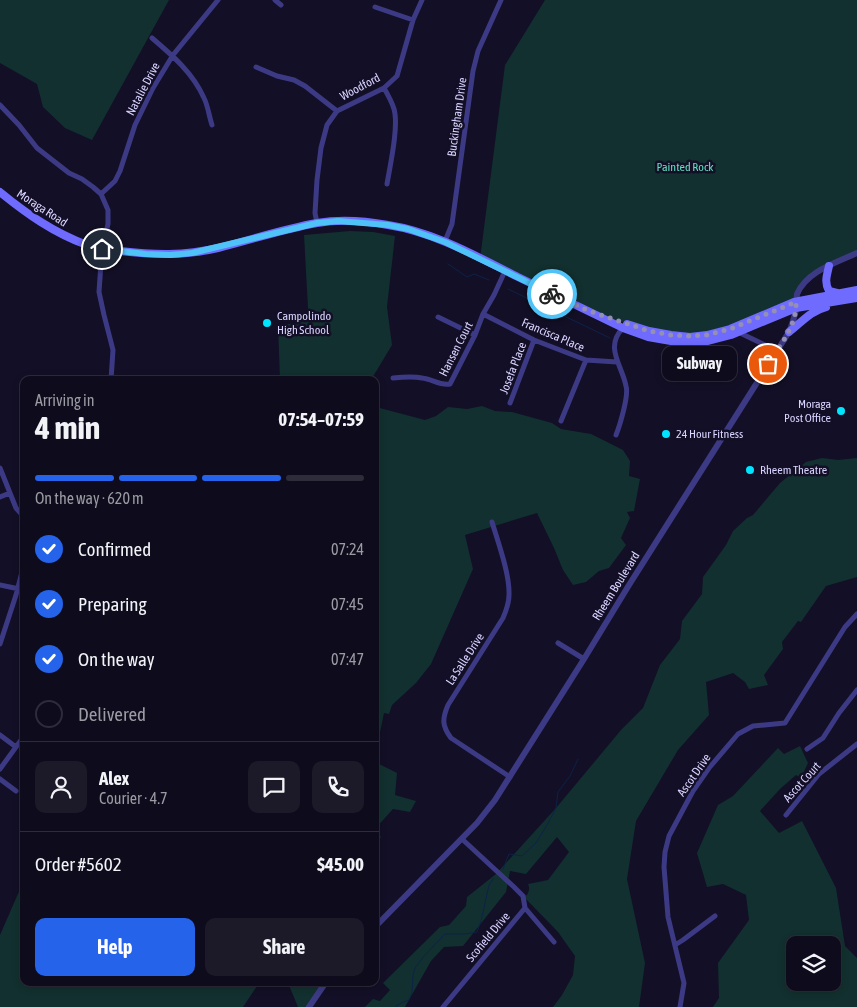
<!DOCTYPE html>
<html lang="en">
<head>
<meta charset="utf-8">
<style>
	:root { --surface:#0e0b1c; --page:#1c1929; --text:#f1f3f6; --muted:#9b9ba3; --line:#2e2b3b; --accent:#2563eb }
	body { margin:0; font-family:"Asap Condensed",sans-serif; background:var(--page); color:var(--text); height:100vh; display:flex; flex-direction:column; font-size:19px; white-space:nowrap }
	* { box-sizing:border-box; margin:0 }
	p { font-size:16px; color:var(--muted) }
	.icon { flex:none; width:28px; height:28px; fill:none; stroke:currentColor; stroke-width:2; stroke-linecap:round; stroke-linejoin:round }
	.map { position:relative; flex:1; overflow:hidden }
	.side { position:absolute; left:20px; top:376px; width:359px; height:610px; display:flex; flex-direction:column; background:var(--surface); border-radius:10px; box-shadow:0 2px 8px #0003,0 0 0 1px var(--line) }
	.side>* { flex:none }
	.tools { position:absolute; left:786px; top:936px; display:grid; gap:10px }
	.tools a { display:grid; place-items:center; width:55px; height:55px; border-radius:10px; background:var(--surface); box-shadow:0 2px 8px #0003,0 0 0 1px var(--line); font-size:25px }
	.pin { position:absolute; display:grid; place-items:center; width:42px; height:42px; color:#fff; margin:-21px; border:2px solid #fff; border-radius:50%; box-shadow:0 1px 5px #0007 }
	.courier { position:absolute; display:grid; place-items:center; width:50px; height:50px; margin:-25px; border:4px solid #4fc3f7; border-radius:50%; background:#fff; color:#222; box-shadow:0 1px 6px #0007 }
	.bubble { position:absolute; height:35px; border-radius:10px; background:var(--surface); box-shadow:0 2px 8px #0003,0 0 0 1px var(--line); font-size:16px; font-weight:700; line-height:35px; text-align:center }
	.head em { font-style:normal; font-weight:700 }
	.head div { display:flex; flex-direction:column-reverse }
	.head { display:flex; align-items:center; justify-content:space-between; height:85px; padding:0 15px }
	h1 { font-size:32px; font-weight:700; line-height:38px }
	.bar { display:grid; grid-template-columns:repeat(4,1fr); gap:8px 5px; align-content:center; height:60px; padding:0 15px }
	.bar i { height:6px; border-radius:4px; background:var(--line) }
	.bar .selected { background:var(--accent) }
	.bar p { grid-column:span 4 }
	.line { display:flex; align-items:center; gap:12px; padding:0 15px; border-top:1px solid var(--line) }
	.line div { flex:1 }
	.round { display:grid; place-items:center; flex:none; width:52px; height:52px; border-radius:10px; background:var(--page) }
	ol { padding:0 15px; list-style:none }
	li { display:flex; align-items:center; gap:15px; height:55px }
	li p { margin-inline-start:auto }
	li .icon { padding:5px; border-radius:50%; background:var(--accent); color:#fff; stroke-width:4 }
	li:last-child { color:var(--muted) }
	li i { width:28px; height:28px; border:2px solid var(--line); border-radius:50% }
	.button { display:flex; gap:10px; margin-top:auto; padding:10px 15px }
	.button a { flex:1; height:58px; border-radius:10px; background:var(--accent); color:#fff; font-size:20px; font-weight:700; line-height:58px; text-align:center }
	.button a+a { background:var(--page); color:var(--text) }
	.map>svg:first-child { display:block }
	.green { fill:#12302f; fill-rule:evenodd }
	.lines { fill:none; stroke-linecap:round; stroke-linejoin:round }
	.stream { stroke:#0c2248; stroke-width:1 }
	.minor { stroke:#3d3a85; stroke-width:5 }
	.tertiary { stroke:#3d3a85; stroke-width:6 }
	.secondary { stroke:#6f6bff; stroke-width:8 }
	.done { stroke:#948fb3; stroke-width:5; stroke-dasharray:0 9 }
	.route { stroke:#4fc3f7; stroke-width:6 }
	.poi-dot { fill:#00e5ff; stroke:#130f26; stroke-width:2 }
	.labels { text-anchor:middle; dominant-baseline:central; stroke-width:5; stroke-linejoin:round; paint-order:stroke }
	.street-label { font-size:12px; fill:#d9d4ff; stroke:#130f26 }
	.park-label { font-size:12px; fill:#5fe0c0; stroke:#130f26 }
	.poi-label { font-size:12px; fill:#d9d4ff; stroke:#130f26; text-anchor:start }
</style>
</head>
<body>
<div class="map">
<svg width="857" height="1007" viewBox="0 0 857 1007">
	<rect width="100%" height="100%" fill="#130f26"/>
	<!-- green -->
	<path class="green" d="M0,0H169L92,140L65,128L43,107L37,84L0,63Z
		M545,0H857V253L808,279L796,302L707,335L649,331L589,311L480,259L505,65Z
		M350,231L373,232L395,236L387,307L392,345L374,375L370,380H280L278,325L300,323V319L306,314L308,308L304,235Z
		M482,406L495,411L512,412L552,423L561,429L591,434L623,450L630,461L629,476L640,479L634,511L627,512L630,518L621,538L626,545L609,568L599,571L586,582L573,585L563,570L554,548L537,513L465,535L473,569L431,664L416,683L392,705L389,714L384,713L376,752L379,764L397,773L395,795L416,801L410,812L393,809L375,829L381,837L375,843V409L376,407L425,420L436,416L448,407L467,409Z
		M822,458L838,460L857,458V577L826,586L801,622L798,621L782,642L783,649L764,675L768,685L749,689L745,682L733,673L706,682L709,715L678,750L636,821L627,879L645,963L639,1007H553L562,995L573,975L575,956L558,932L523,896L527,895C529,891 530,888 528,884L548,880L569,852L557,837L526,874L510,871L506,892L463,946L444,947L431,961L405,1007H365L373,999L380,1001L390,990L383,983L440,927L449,925L466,906L467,897L496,874L556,808L621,730L643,708L660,665L680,639L682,621L702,594L703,577L726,545L733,531L747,518L753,515L780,483L806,462Z
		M800,746L808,763L801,778L796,775L780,789L760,811L779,833L802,821L836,888L845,946L857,958V1007H713L719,998L718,963L749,920L746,895L723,884L707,887L697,853L718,805L733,796L778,748L784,754ZM795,945H832V982H795Z
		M24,880V982L259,983L243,1007H0V935Z
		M288,983H326L309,1007H298Z"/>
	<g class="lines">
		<!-- stream -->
		<path class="stream" d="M448,264L467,277L474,274L489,280
			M508,289L610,338
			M503,869L509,854L522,856L536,843L547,825L556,808L558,792L570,776L578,759
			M395,1007L401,1003L409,1000L412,992L413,975L415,968L424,956L445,934H465L477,932L481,921L489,885L494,878"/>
		<!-- minor -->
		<path class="minor" d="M275,0L281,5
			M375,7L413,20
			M152,38C172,55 193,73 204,98C208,106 209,116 212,125
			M256,67L277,76L294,80L305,86L337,111
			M384,88C388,95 392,102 394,109C399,126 390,166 387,184
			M0,105L19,125L37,148L69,173L82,179L93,187L101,194L108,210V224L102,249L99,292L104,315L113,350L111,380
			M101,194L115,181L120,171L135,125L153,88L173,55L218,0
			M317,223L315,213L317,180L321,148L327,125L337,111L384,88L397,76L413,20L422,0
			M445,241L452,224L473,71L478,51L501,0
			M483,314L534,340L586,360L617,362
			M438,317L475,335
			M738,332L769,347L778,349
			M393,378C402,377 413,376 422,378C432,379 440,386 450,384L475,335L483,314L494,295L505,271
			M510,403L534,340
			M561,421L586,360
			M616,435C620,425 629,395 626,386C622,365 604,347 623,328
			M0,468L16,508L24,517
			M0,497L10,493
			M492,522C498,542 510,575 509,595C509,603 506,611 503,618L448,705C442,719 442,726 451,738L510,777
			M0,585L24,590
			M558,643L584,659
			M0,644L16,595L24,564
			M0,735L16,747
			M807,749L823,738L839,713L857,690
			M0,769L24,736
			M0,779L16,791
			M786,815L819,774L857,744
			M462,839L514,887L523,896L525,908L554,942
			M675,945L683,940L715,916
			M443,1007L525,908
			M680,1007L684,983L668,917L664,867L665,852L669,836L693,791L709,768L738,734L753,726L785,723L845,627L857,614"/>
		<!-- tertiary -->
		<path class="tertiary" d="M375,927L477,823L495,800L584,659L629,585L789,332C792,325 794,318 796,310C797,305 796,299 797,294C807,271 836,263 857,253
			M309,1007L326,982"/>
		<!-- secondary -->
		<path class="secondary" d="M0,192C27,214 54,233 87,245C97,249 109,250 120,251C154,255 184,256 218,248C251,240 283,229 317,223C340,219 366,221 388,225C434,232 476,256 518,277C553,294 588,311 623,328L648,337L671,341L690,342L708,341L731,335L796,308L857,298
			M829,266C827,275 824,282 829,291L837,293
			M627,324L649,331L671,335L690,337L707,335L730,329L794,302L857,290
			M789,332C801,323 810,311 826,307"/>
	</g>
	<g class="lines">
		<!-- done -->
		<path class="done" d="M552,294L589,311L649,331L671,335L690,336L707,335L730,329L796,302C797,326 780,345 768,364"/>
		<!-- route -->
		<path class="route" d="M102,249L146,254L170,255L192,253L317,223L338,221L388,225L408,229L445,242L552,294"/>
	</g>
	<!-- markers -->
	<g class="poi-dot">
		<circle cx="267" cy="323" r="5"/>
		<circle cx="841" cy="411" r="5"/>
		<circle cx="666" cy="434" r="5"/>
		<circle cx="750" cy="470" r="5"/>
	</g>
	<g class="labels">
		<!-- street labels -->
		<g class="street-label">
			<text transform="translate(360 87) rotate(-28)">Woodford</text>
			<text transform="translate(143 89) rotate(-62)">Natalie Drive</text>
			<text transform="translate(457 117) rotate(-82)">Buckingham Drive</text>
			<text transform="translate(42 208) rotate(33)">Moraga Road</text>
			<text transform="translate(553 335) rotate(23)">Francisca Place</text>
			<text transform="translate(456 349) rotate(-63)">Hansen Court</text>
			<text transform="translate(513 368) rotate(-69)">Josefa Place</text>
			<text transform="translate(616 586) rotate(-58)">Rheem Boulevard</text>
			<text transform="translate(465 659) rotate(-57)">La Salle Drive</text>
			<text transform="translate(694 775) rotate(-55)">Ascot Drive</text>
			<text transform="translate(802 782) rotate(-48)">Ascot Court</text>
			<text transform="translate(488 937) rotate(-50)">Scofield Drive</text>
		</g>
		<!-- park labels -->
		<g class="park-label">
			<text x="685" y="167">Painted Rock</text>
		</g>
		<!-- poi labels -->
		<g class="poi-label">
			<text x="277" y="316">Campolindo<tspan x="277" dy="14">High School</tspan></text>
			<text x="831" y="404" text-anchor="end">Moraga<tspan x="831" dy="14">Post Office</tspan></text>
			<text x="676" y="434">24 Hour Fitness</text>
			<text x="760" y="470">Rheem Theatre</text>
		</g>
	</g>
</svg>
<div class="tools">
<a><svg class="icon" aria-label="layers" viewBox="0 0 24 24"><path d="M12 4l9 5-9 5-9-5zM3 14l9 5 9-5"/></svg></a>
</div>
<div class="pin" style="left:768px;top:364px;background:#ea580c"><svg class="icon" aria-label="bag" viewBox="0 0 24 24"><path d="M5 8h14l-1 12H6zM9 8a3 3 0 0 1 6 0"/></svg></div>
<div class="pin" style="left:102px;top:249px;background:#1f2937"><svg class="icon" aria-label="home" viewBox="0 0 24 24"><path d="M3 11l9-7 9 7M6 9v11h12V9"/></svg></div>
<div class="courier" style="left:552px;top:294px"><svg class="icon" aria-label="bike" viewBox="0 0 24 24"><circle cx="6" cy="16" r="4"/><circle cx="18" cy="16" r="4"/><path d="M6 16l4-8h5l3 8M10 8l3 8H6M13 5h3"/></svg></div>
<div class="bubble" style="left:662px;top:346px;width:75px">Subway</div>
<section class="side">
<div class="head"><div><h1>4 min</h1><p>Arriving in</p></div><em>07:54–07:59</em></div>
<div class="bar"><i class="selected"></i><i class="selected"></i><i class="selected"></i><i></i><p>On the way · 620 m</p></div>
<ol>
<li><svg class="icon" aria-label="check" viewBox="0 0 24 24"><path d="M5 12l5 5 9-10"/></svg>Confirmed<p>07:24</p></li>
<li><svg class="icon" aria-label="check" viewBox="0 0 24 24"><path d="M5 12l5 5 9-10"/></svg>Preparing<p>07:45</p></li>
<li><svg class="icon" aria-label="check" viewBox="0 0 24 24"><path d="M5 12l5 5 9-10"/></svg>On the way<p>07:47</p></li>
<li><i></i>Delivered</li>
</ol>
<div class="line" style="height:90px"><a class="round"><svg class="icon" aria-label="person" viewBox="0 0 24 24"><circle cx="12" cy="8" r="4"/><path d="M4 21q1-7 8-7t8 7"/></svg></a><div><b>Alex</b><p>Courier · 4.7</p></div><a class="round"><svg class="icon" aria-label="chat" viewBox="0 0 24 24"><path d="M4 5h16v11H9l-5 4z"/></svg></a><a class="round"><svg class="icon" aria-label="phone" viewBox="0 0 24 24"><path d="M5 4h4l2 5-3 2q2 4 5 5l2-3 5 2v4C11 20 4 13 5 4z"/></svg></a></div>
<div class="line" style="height:65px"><div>Order #5602</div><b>$45.00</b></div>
<div class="button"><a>Help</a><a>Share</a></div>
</section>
</div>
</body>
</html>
